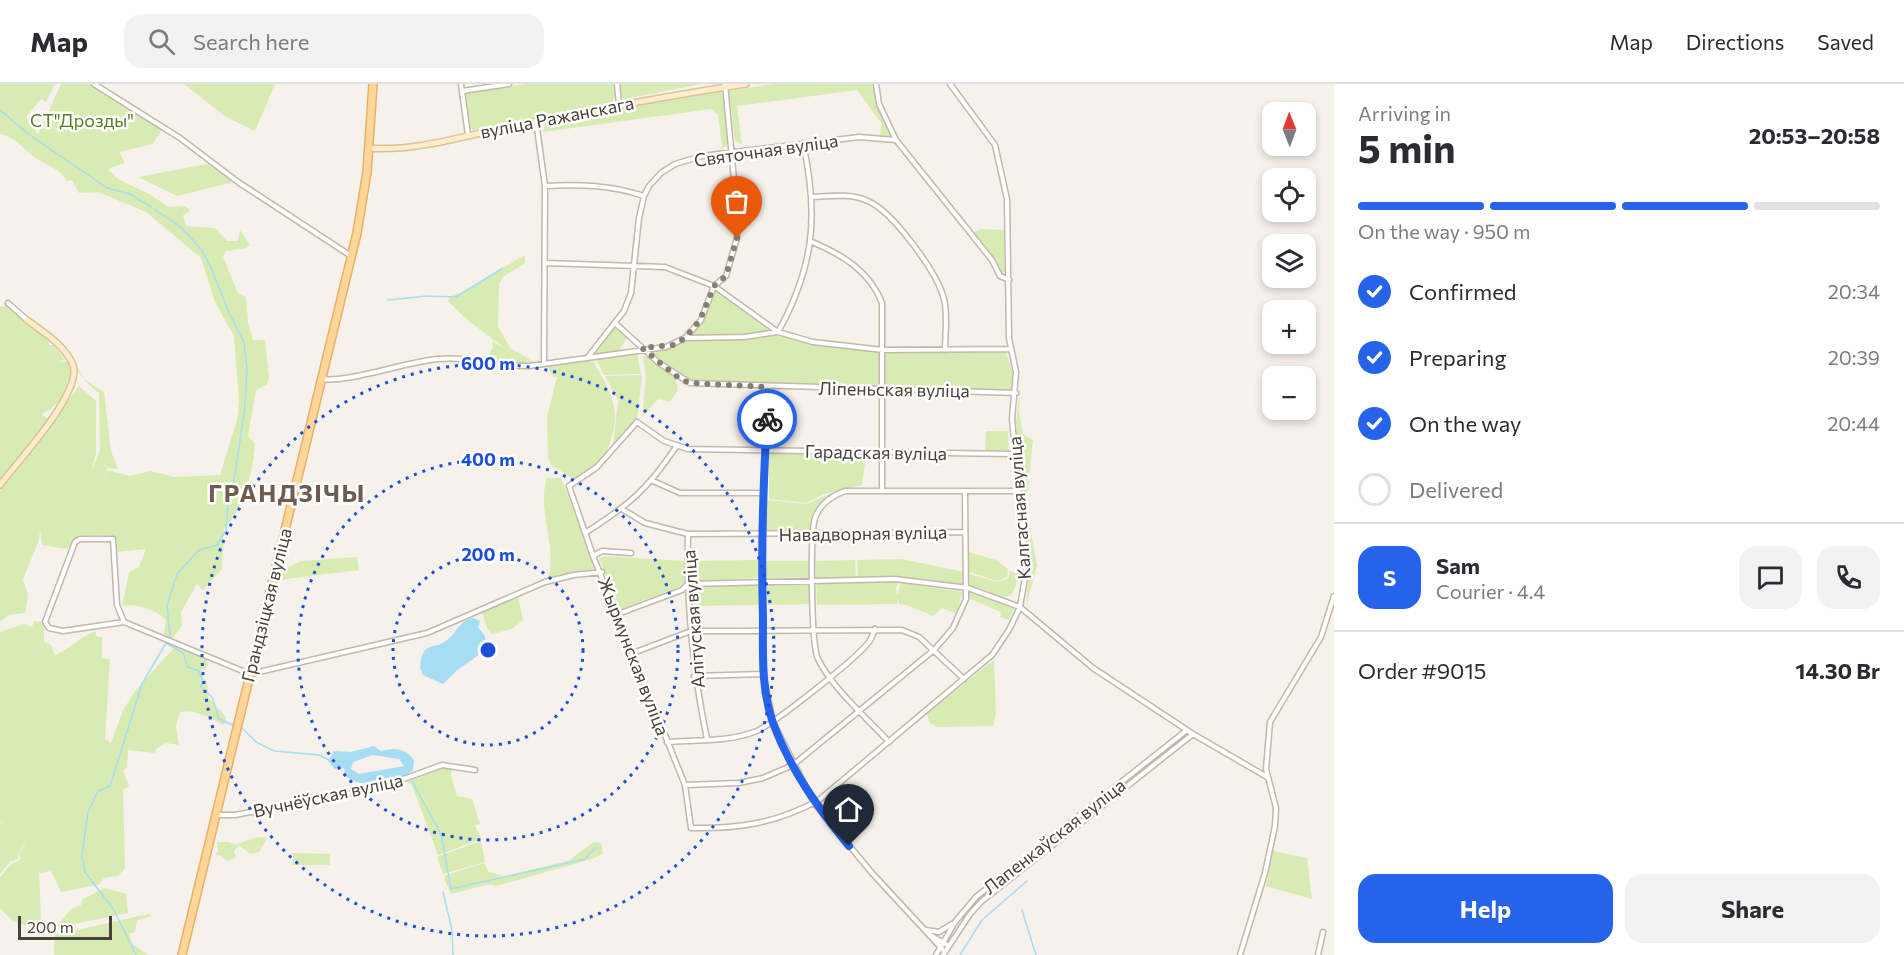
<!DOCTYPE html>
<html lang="en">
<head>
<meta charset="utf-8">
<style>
	:root { --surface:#fff; --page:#f2f2f3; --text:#2b2b33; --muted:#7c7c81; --line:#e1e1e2; --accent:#2563eb }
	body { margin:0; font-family:Commissioner,sans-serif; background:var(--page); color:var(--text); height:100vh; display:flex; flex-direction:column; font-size:22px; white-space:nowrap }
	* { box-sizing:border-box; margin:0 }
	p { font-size:20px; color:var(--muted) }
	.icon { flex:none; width:33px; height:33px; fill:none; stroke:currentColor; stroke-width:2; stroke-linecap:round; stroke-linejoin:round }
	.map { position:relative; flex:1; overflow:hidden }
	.side { display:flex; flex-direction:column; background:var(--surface); width:570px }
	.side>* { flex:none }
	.needle { width:39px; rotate:359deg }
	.fabs { position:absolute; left:1262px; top:18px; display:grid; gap:12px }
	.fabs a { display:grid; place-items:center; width:54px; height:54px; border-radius:12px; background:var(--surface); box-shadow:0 3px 9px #0003; font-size:30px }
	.scale { position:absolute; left:18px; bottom:15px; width:94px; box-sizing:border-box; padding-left:6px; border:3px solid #4a4138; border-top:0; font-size:16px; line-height:21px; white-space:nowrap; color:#4a4138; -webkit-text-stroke:4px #fff; paint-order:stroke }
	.pin { position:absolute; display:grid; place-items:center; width:51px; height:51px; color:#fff; margin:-62px -26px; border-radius:50% 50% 50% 0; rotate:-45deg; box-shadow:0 0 6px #0007 }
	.pin .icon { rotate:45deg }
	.courier { position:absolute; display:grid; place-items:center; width:60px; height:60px; margin:-30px; border:4px solid #2563eb; border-radius:50%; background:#fff; color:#222; box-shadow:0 2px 8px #0007 }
	.overview em { font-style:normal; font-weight:700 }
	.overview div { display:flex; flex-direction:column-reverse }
	.overview { display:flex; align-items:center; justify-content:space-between; height:102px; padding:0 24px }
	h1 { font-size:39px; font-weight:700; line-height:45px }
	.bar { display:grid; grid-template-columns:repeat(4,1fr); gap:9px 6px; align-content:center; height:72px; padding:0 24px }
	.bar i { height:8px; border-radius:4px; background:var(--line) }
	.bar .on { background:var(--accent) }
	.bar p { grid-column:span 4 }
	.line { display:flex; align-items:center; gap:15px; padding:0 24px; border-top:2px solid var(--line) }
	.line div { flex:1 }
	.round { display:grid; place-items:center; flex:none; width:63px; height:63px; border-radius:18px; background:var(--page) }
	ol { padding:0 24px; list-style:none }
	li { display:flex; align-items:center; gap:18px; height:66px }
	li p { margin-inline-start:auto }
	li .icon { padding:6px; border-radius:50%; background:var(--accent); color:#fff; stroke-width:4 }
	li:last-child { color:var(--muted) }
	li i { width:33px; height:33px; border:3px solid var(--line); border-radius:50% }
	.primary-button { display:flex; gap:12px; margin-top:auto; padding:12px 24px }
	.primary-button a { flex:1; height:69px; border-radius:18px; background:var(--accent); color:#fff; font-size:24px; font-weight:700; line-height:69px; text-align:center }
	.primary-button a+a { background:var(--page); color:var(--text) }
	header { display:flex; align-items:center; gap:36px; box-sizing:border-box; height:84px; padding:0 30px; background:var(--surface); border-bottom:2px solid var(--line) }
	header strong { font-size:28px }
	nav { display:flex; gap:33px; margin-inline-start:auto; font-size:21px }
	.search { width:420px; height:54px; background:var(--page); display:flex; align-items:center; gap:15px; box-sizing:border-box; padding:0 21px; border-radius:18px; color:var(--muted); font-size:22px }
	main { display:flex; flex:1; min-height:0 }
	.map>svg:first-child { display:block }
	.green { fill:#d8ebb2 }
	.water { fill:#a6ddf3; fill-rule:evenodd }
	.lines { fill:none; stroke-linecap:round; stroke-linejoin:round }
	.stream { stroke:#a6ddf3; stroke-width:1.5 }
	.street-casing { stroke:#c2b8ac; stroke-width:7 }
	.secondary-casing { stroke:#dac29b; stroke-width:8 }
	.primary-casing { stroke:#e9b166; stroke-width:10 }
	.street { stroke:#fff; stroke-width:4 }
	.secondary { stroke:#ffeccb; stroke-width:5 }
	.primary { stroke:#ffd69a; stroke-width:7 }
	.done { stroke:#867f77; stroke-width:6; stroke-dasharray:0 10.8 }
	.route { stroke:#2563eb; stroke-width:8 }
	.ring { fill:none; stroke:#1d4ed8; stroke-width:3; stroke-dasharray:3 6 }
	.labels { text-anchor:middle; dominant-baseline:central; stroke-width:5; stroke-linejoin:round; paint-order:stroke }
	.street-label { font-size:18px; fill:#4a4138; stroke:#fff }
	.park-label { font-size:18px; fill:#547f28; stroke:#fff }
	.district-label { font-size:24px; font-weight:bold; letter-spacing:1.5px; fill:#6e5d4f; stroke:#fff }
	.centre { fill:#1d4ed8; stroke:#fff; stroke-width:3 }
	.ring-label { font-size:18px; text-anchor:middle; font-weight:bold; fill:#1d4ed8; stroke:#fff; stroke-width:5; stroke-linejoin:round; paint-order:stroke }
</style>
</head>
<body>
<header>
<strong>Map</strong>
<div class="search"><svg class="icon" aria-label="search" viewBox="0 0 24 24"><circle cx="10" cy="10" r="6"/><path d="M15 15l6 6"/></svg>Search here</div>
<nav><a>Map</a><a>Directions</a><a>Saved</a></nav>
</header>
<main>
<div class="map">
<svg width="1334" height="871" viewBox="0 0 1334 871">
	<rect width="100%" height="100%" fill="#f6f1eb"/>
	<!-- green -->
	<path class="green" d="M0,0H55L46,18L41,15L26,33L38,50L61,0H90L162,45L153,60L119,68L125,79L108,85L118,95L151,111L168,123L184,122L189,125V128L183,131L186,142L215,144L227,157H238L240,146L250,161L246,164L226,167L223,173L238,209L246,213L248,238L253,256H265L269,294L267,300L256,306L248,352L255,359C254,386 243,425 224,445L222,485L203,506L197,500L181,528L182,542L172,555L164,550L166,536C157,526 135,519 122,522L129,488L139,483L146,465L116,468L115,453L108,451L79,452L67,465L42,461L40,446L39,456L23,495L28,511L25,529L9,531L0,538V407L79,302L96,317V369L92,386L100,366L99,309C80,296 73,277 59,260L70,269L84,295L104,308L111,367L118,385L108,384L103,379L107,385L101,404L107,386L130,392L151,387L174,393L220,391L237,336L239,317L234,252L215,218L201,174L146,128L98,108L79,109L72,96L67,97C59,83 48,83 36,74C23,66 17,53 0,50Z
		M184,0H275L255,47L226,33Z
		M526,0H614L615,13L612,19L472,46L470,43L465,11L468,9Z
		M619,0H701L625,15L621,13Z
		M773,0H873L876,16L892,52L889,54L880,51L882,40L857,6L737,22L742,60L735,57L729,7Z
		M720,7L723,8L729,56L727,62L719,66L722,62L718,31L711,25L543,48L545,40L632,21Z
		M208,80L233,98L177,112L138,93Z
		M981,145L1004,146V193L996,176L974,148Z
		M525,171V179L503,193L499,200L498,242L510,264L534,278L513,280L477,273L489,270L493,263L492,257L506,265L466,235L448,217L452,211L460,209Z
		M714,205L773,246L746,251H693V247L703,235Z
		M7,221L48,256L49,261H54L65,276L61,277L53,272L61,278L67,277L72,291L70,299L67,294C69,311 56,323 43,329V332L48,334L0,396V223Z
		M615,243L627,254L619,266L595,270Z
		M782,251L815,260L879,268V300L876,302L698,298L686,294L650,268L688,256L756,255Z
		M632,267L637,269L641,290L604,291L596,275Z
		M890,268H1006L1013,291V306L885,303V271Z
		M643,272L648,273L675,293L678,306L670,318L658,315L642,333L646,294Z
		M588,276L593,277C606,300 622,323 612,352C610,359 608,362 607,370L575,396L551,381L548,373L547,333L557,293H553L547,281Z
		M642,291L637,335L613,363L618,316L605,292Z
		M1021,301L1019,327L1023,350L1033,356L1026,421L1037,481L1026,524L1029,481L1016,339Z
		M986,347H1008L1009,366L985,367Z
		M769,368L866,371L862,401L824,410L806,419L769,415Z
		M547,394H561L596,484L548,494C558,461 536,427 547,394Z
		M832,409L819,421L810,447H766V416L806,420Z
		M968,468L996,476L1008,485L1007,493L997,497L969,488Z
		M605,472L685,477L684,501L620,525L599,474Z
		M357,473L359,486L278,496L280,487L301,477Z
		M902,475L964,488V501L926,495L858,493L857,476Z
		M758,476V494L690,498L689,477Z
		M855,476L856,494H816L815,477Z
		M766,477H810V493L766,494Z
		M1010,487L1017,490L1016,502L1011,511L1004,513L970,501L969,490L997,498L1008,495Z
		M811,497V520L767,521L766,498Z
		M816,497L899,498L896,504L897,512L901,499L962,508L957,530L942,524L933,532L907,521L899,520L897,513V520L817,521Z
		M758,498L759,521L691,522V502Z
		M968,506L1015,523L1009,536L1000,533L1001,528L968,514Z
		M518,512L523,536L512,545L492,550L487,544L482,528Z
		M34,537L41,538L44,543V558L51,561L55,571C70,565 82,551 96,547V552L102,553V574L110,575L105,655L111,659L123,626L135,607L176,562L207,576L208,581L201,588V593L207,598L208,613L226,633L224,641C209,634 197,625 180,628L176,642L179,661L166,659L156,665L155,669L128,666L127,684L123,686L129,702L123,706L125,784L118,792L104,794L98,801L61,808L51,787L41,789L39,787L41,834L37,845L12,837L0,824V793L12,779L17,778L21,774L19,771L30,748L18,771L19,774L10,778L0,790V740L4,736L0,739V548L24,540L32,543Z
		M994,576L996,629L993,642L937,643L929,638L927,630L931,626Z
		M442,684H452L451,691L457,712L472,715L480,740L475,741L481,755L438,771L412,701L407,698Z
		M257,753L267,754L259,768L250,770L239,761L234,767L236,774L226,777L222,772L215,771L218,767L217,758H229L235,761Z
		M481,757L485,778L443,790L437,773Z
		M594,758L601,759L603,770L592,775L496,802L490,800L451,810L444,795L446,791L484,779L489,788L504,792L568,777Z
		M1273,767L1307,774L1312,815L1266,802Z
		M293,769L330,770V781H293Z
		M105,804L126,810L128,829L55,844L71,825L81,821L83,815Z
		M148,830L153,832L137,836L135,848L129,850L132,859L148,871H54L55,851Z"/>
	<!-- water -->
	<path class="water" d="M473,534L480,537L478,543L485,552L487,565L456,587L443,600L423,591L420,584C422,555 434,567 447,556C457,548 460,536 473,534Z
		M374,662L381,667C394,663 406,664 414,676L413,686C398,699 360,707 345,691L344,684L335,685L328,677L334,667L351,668ZM373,671L399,675L404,682L359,690L351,685L353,678Z"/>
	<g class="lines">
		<!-- stream -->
		<path class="stream" d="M0,26L27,49L107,104L130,110L151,123
			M154,125L182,144L200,164L210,181L229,229L244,258L247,284L245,323L233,403L228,418L226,446L217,461L199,466L177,490L167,522L170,552
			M388,216L427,212L456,213L503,184
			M241,643L256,658L274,667L319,671L329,676
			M412,697L441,750L451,805L585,775L595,764
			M443,808L452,846L453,871
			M1022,826L1036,871
			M136,871L114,826L85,788L82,772L88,728L98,707L110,702L142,600L166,559L183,569L188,583L199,587L203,596L200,603L212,613L219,635L233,641
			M960,871L982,836L1027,797"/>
		<defs>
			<path id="street" d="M94,0L180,54L238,98L351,172
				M461,0L468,51
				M617,0L619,20
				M876,0L879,20L896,56
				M950,0L995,61L1007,115L1009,254L1016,288L1012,335L1026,487L1020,523L1009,546L992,571L819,716C777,739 739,745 691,744L685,701L593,472L569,402L597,383L637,338L664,357L688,365L1014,370
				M462,7L509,0
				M536,37L545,102L544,279
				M545,102C580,100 611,101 644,112
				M813,113C831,112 851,109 868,117C893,128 937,188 944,215C948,230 945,250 945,266
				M812,158C841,170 870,187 882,219V406
				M546,179L665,183L714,202L778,248L813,258L883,266L1011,265
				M8,219L27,236
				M615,239L659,279L690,299L1016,309
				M686,253L701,236L714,202L726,192L737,154L738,138L725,0
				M588,273L624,227L631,209L639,134L644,112L649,102L661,89L675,80L702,72L859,53L896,56L992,176L1000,192L1009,196
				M322,295C347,299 406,278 437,275C471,272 497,283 529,282L666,263L685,254L744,253L778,248C814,183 819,132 803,59
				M768,303L762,450L763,590L773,638L814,719L872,789L945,868
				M653,397L680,409H763
				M622,425L645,439L688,450L965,448
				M585,449C629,421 647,406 676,363
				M688,450C686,519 693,587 707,655
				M593,472L602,467L631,469
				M618,530L682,506L688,500L895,495L968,504L1020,523L1093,584L1193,650L1267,693
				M124,538L63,547L49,544L45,538L75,458L80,455H113L117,521L124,538L250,590L427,549L545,498L574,491L602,488
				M633,569L691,547L902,546L919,553L964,595
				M694,592L763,590
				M667,658C696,656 727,658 754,648C772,642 857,574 869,558C872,554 873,549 875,545
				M889,658C867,634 832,604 818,575C811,561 810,449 815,434C820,420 831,412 845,407H1019
				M685,701L739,699L763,694L793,681L935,565L953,544L966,515L965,407
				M216,731H235L379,704L442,681L475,686
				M926,846L939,848L952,840
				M930,851L949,862
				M936,871L955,838L976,813L1187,646
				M943,871L970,830L982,817L1193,650
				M1240,871L1265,789L1275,742L1276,724L1266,685L1270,638L1321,553L1334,512
				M1318,871L1323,848"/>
			<path id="secondary" d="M368,64C414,68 463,52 508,43C587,27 666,12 746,0
				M0,401C17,378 83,308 73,281C65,261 43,248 27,236"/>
			<path id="primary" d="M182,871L357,149L367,88L373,0"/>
		</defs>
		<!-- street casing -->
		<use href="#street" class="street-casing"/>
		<!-- secondary casing -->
		<use href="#secondary" class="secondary-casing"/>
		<!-- primary casing -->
		<use href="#primary" class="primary-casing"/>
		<!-- street -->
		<use href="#street" class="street"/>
		<!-- secondary -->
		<use href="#secondary" class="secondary"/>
		<!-- primary -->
		<use href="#primary" class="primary"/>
	</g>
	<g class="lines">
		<!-- done -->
		<path class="done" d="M737,154L726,192L714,202L700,236L685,254L673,261L642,264L680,295L690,299L768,303L767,335"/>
		<!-- route -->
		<path class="route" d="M767,335C763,402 761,468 763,535C763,570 761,605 773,639C790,685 818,724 849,762"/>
	</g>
	<!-- distance rings -->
	<g class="ring">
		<circle cx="488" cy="566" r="95"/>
		<circle cx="488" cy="566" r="190"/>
		<circle cx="488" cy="566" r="286"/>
	</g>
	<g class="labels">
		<!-- street labels -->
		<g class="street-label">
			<text transform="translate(557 33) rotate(-11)">вуліца Ражанскага</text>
			<text transform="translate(766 66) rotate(-8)">Святочная вуліца</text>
			<text transform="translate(894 305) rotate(1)">Ліпеньская вуліца</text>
			<text transform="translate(876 368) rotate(1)">Гарадская вуліца</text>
			<text transform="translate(1019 424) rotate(-94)">Калгасная вуліца</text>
			<text transform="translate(863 449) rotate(-1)">Навадворная вуліца</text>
			<text transform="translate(266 521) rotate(-76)">Грандзіцкая вуліца</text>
			<text transform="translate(693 535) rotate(-94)">Алітуская вуліца</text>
			<text transform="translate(634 572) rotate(69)">Жырмунская вуліца</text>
			<text transform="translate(328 711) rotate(-12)">Вучнёўская вуліца</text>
			<text transform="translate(1054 752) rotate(-38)">Лапенкаўская вуліца</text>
		</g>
		<!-- park labels -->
		<g class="park-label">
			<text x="82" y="36">СТ"Дрозды"</text>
		</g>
		<!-- district labels -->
		<g class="district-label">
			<text x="287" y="408">ГРАНДЗІЧЫ</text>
		</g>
	</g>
	<circle cx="488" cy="566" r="9" class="centre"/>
	<g class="ring-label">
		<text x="488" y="286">600 m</text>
		<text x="488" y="382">400 m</text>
		<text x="488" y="477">200 m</text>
	</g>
</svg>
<div class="fabs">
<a><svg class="needle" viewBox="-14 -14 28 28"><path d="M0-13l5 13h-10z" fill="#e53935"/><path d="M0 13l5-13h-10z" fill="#7c7c81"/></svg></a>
<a><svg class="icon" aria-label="locate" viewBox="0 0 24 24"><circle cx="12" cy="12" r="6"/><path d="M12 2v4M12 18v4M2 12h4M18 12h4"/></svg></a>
<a><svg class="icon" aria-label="layers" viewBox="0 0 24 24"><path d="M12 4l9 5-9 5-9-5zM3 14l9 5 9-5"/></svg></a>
<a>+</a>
<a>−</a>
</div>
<div class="scale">200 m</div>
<div class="pin" style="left:737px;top:154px;background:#ea580c"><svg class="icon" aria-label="bag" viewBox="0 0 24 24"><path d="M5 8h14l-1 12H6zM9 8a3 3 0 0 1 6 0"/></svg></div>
<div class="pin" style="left:849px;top:762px;background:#1f2937"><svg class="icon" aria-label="home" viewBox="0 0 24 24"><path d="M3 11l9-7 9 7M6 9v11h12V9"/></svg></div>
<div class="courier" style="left:767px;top:335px"><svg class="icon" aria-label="bike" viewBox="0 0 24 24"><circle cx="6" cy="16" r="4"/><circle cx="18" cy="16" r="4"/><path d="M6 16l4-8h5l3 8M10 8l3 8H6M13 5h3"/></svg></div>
</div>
<section class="side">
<div class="overview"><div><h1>5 min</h1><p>Arriving in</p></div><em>20:53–20:58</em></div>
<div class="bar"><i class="on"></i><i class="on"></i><i class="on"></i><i></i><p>On the way · 950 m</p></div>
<ol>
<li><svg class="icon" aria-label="check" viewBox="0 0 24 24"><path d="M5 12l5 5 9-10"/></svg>Confirmed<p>20:34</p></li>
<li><svg class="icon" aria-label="check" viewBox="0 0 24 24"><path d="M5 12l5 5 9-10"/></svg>Preparing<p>20:39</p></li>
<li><svg class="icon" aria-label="check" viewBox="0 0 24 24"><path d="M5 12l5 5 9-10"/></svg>On the way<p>20:44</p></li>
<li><i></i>Delivered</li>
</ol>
<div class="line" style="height:108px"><b class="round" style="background:var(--accent);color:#fff">S</b><div><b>Sam</b><p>Courier · 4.4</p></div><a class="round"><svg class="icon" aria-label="chat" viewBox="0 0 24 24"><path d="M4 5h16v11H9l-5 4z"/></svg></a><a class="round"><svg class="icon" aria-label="phone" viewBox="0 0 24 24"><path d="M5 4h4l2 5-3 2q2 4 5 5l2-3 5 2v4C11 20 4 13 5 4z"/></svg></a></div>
<div class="line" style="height:78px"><div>Order #9015</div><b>14.30 Br</b></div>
<div class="primary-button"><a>Help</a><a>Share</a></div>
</section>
</main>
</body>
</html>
